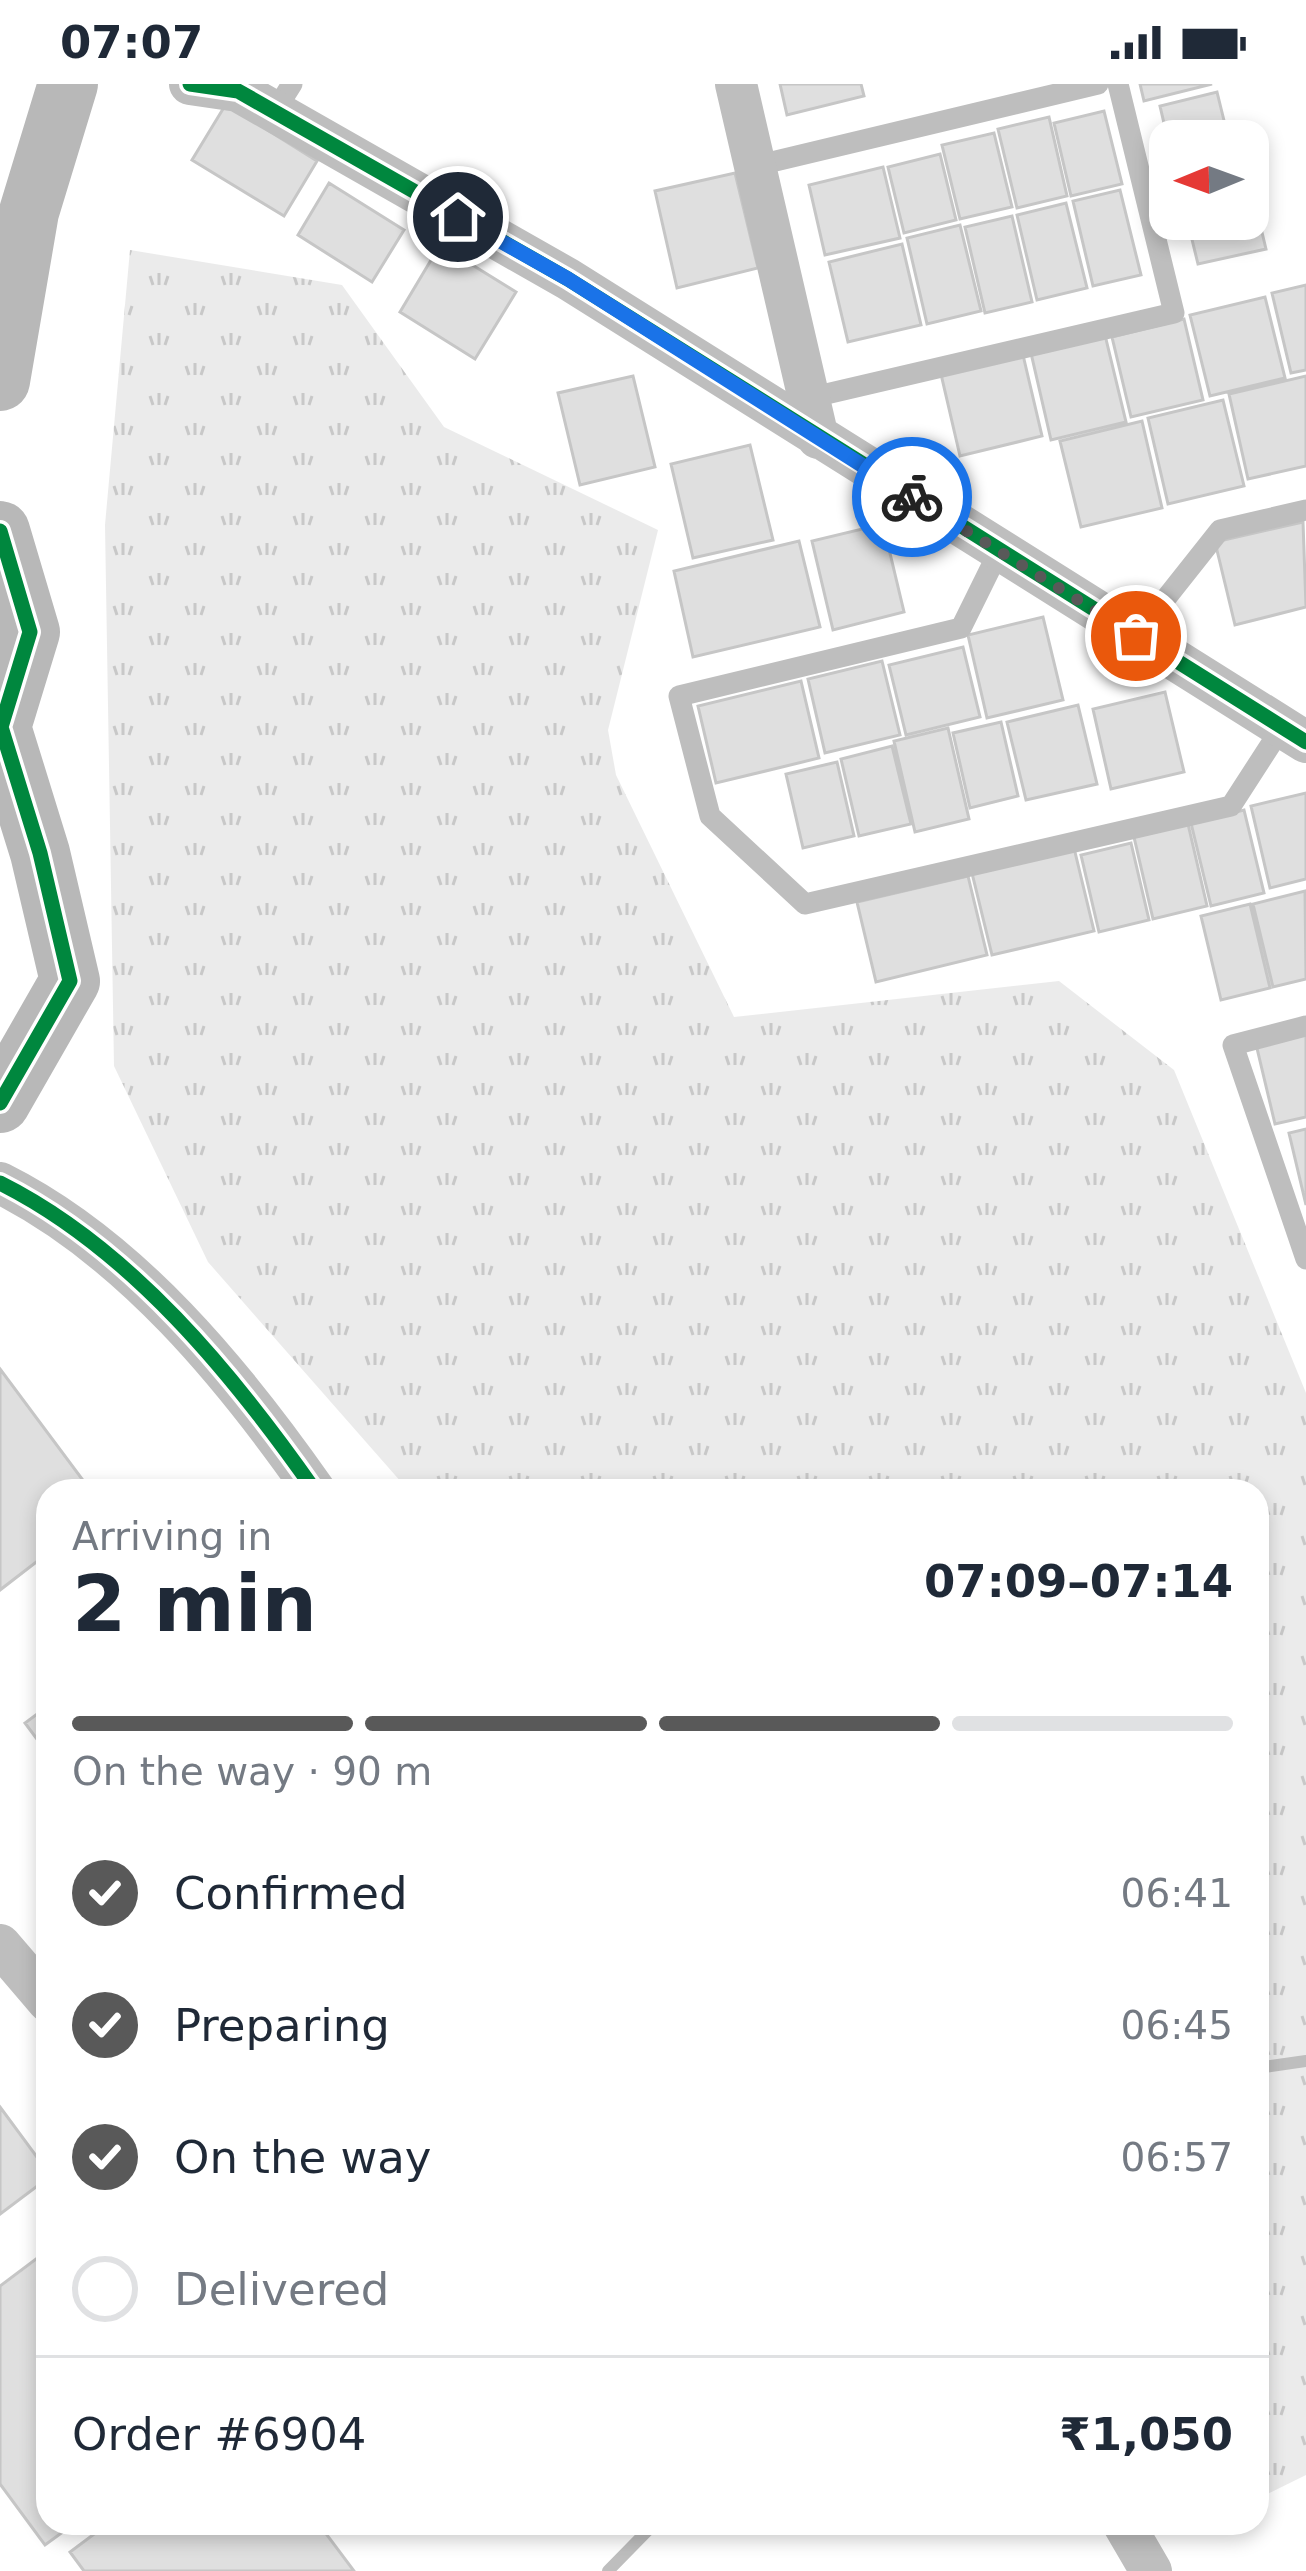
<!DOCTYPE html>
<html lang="en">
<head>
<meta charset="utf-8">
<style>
	:root { --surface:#fff; --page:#f2f2f3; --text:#1f2937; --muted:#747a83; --line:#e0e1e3; --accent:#595959 }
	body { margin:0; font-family:"DejaVu Sans",sans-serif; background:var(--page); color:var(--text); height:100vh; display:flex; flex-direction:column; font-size:45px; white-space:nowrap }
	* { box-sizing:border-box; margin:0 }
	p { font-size:39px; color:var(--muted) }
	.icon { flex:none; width:66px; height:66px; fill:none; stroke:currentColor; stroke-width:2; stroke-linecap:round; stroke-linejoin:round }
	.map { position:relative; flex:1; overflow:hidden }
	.details { position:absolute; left:36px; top:1395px; width:1233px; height:1056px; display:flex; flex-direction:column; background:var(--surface); border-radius:36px; box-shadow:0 6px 18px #0003 }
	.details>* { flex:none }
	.needle { width:78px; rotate:269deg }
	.fabs { position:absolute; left:1149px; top:36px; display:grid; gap:24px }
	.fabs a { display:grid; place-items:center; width:120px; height:120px; border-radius:24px; background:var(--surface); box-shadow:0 6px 18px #0003; font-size:60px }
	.pin { position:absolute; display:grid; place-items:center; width:102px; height:102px; color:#fff; margin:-51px; border:6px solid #fff; border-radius:50%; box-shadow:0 3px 12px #0007 }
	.courier { position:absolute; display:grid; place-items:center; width:120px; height:120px; margin:-60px; border:9px solid #1a73e8; border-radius:50%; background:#fff; color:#222; box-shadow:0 3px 15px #0007 }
	.overview em { font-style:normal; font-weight:700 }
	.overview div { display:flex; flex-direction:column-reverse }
	.overview { display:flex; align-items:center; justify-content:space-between; height:204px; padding:0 36px }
	h1 { font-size:78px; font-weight:700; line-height:90px }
	.bar { display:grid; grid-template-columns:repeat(4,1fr); gap:18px 12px; align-content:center; height:144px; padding:0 36px }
	.bar i { height:15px; border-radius:9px; background:var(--line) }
	.bar .active { background:var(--accent) }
	.bar p { grid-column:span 4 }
	.line { display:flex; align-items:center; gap:30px; padding:0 36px; border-top:3px solid var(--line) }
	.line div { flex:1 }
	ol { padding:0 36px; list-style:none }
	li { display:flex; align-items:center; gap:36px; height:132px }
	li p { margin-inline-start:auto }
	li .icon { padding:12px; border-radius:50%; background:var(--accent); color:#fff; stroke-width:4 }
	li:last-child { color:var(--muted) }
	li i { width:66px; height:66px; border:6px solid var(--line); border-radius:50% }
	.status { display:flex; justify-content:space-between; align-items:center; height:84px; padding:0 60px; background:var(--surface); direction:ltr }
	.status svg { height:33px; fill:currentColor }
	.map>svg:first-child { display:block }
	.grass { fill:url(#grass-tufts) }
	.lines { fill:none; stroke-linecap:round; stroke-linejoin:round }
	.stream { stroke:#bebebe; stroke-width:12 }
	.building { fill:#dfdfdf; stroke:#c6c6c6; stroke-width:3 }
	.lane { stroke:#bebebe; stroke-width:21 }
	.street { stroke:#bebebe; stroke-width:42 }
	.secondary { stroke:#b8b8b8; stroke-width:60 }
	.cycleway-casing { stroke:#fff; stroke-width:22 }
	.cycleway { stroke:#00873e; stroke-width:15 }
	.done { stroke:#595959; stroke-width:12; stroke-dasharray:0 21.6 }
	.route { stroke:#1a73e8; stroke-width:15 }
</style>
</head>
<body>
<div class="status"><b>07:07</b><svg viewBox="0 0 49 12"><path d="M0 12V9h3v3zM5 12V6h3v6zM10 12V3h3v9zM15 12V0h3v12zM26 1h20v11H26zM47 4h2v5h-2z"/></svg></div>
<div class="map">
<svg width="1306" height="2487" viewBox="0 0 1306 2487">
	<defs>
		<pattern id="grass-tufts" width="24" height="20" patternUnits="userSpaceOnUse" patternTransform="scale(3)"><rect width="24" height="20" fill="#ebebeb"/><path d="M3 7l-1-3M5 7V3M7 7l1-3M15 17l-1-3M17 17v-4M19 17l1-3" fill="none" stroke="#c8c8c8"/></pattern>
	</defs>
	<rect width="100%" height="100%" fill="#fff"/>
	<!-- grass -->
	<path class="grass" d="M130,166L342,201L444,343L658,446L608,646L616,691L734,933L1059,897L1174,986L1306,1309V2391L1257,2415V1407H409L208,1178L114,982L105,441Z"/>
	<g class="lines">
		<!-- stream -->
		<path class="stream" d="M1257,1984L1306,1977
			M608,2487L655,2439"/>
	</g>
	<!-- building -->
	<path class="building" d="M780,0H861L864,12L787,31Z
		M1140,0H1212L1144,17Z
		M1217,8L1229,57H1170V65L1160,22Z
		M226,20L317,77L284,132L192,76Z
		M1104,27L1122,100L1071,112L1054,39Z
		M1049,33L1067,112L1017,124L998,45Z
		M994,49L1012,123L960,135L942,61Z
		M940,70L956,136L904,149L888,83Z
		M883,83L900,154L825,171L809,101Z
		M735,89L758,184L677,204L655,107Z
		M1248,90L1266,165L1198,180L1187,135H1248Z
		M329,99L404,146L372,198L298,151Z
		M1120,106L1141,191L1093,202L1073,117Z
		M1066,119L1087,204L1037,216L1017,131Z
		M1012,132L1032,218L985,229L965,143Z
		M960,141L981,227L927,240L907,154Z
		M902,160L921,241L848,258L829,178Z
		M440,161L516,208L475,275L400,228Z
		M1306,201V286L1291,289L1272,209Z
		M1265,213L1285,294L1210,312L1190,231Z
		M1184,235L1203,316L1131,333L1112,253Z
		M1105,251L1126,338L1051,356L1031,269Z
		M1023,271L1042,352L960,372L941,290Z
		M633,292L655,383L580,401L558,309Z
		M1306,292V382L1248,395L1229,310Z
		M1223,316L1244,402L1168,420L1148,334Z
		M1142,337L1162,424L1081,443L1060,357Z
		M750,361L773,456L693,474L671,380Z
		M1303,438L1306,523L1235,541L1215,458Z
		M883,440L904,528L833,546L812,457Z
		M799,457L820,543L693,573L674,487Z
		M1043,533L1063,616L987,634L968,551Z
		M963,563L980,633L906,651L889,581Z
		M882,577L900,651L825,669L808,595Z
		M801,597L819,674L716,699L698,622Z
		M1165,608L1184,688L1111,705L1093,625Z
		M1078,621L1097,700L1026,716L1007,638Z
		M1001,638L1018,712L970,724L953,649Z
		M948,644L969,735L915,748L894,657Z
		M892,662L911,740L859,752L841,675Z
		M837,678L854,752L803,764L786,690Z
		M1306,709V795L1270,804L1251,722Z
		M1244,726L1264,809L1211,822L1191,739Z
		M1188,740L1207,822L1153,835L1134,753Z
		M1131,759L1149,836L1099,848L1081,771Z
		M1074,764L1094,847L992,871L972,789Z
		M968,792L987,871L876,898L857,818Z
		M1305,807L1306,895L1273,903L1253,820Z
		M1250,820L1270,904L1221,916L1201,832Z
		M1306,948V1033L1275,1040L1256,960Z
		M1306,1045V1121L1289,1049Z
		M0,1285L91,1407H48V1469L0,1506Z
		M48,1622V1670L25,1639Z
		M0,2023L48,2088V2094L0,2130Z
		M48,2166V2439H75L45,2461L0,2400V2202Z
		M109,2439H318L354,2487H84L70,2468Z"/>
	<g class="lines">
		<!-- lane -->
		<path class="lane" d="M275,27L292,0
			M755,82L1098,0
			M809,314L1174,229L1118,0
			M999,467L961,544L679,612L710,732L805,820L1231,722L1282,643
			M1136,552L1220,446L1306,426
			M1306,942L1233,961L1306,1175"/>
		<!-- street -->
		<path class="street" d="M190,0L238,7L568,195L1306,658
			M736,0L818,354
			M0,1099C130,1164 233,1290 315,1407
			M0,1861L48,1917
			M1123,2439L1151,2487"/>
		<!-- secondary -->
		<path class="secondary" d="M0,297L29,128L68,0
			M0,447L30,548L1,643L40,769L70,897L0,1019"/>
		<defs>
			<path id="cycleway" d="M190,0L238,7L568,195L1306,658
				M0,447L30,548L1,643L40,769L70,897L0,1019
				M0,1099C130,1164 233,1290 315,1407"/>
		</defs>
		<!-- cycleway casing -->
		<use href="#cycleway" class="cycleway-casing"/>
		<!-- cycleway -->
		<use href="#cycleway" class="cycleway"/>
	</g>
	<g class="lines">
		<!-- done -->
		<path class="done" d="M912,413L1136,552"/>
		<!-- route -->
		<path class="route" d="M458,133L568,195L912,413"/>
	</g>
</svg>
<div class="fabs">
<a><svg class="needle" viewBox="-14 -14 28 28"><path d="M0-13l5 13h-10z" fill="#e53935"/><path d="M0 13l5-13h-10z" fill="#747a83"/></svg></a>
</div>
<div class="pin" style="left:1136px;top:552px;background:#ea580c"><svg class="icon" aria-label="bag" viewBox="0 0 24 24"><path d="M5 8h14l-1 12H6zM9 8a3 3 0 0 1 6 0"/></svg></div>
<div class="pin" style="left:458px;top:133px;background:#1f2937"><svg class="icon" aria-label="home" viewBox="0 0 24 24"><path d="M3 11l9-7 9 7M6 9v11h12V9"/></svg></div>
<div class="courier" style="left:912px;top:413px"><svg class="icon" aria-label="bike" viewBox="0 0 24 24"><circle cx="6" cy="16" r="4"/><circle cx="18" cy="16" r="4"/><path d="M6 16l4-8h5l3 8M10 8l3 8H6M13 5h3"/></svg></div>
<section class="details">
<div class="overview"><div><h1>2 min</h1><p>Arriving in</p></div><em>07:09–07:14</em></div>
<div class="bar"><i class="active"></i><i class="active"></i><i class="active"></i><i></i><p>On the way · 90 m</p></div>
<ol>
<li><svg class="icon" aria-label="check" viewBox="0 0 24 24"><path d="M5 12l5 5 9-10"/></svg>Confirmed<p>06:41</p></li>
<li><svg class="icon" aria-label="check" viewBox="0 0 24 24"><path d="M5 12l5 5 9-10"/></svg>Preparing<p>06:45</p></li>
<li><svg class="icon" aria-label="check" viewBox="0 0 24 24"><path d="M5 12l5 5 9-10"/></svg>On the way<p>06:57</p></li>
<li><i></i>Delivered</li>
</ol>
<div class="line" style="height:156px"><div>Order #6904</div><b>₹1,050</b></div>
</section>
</div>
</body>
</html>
